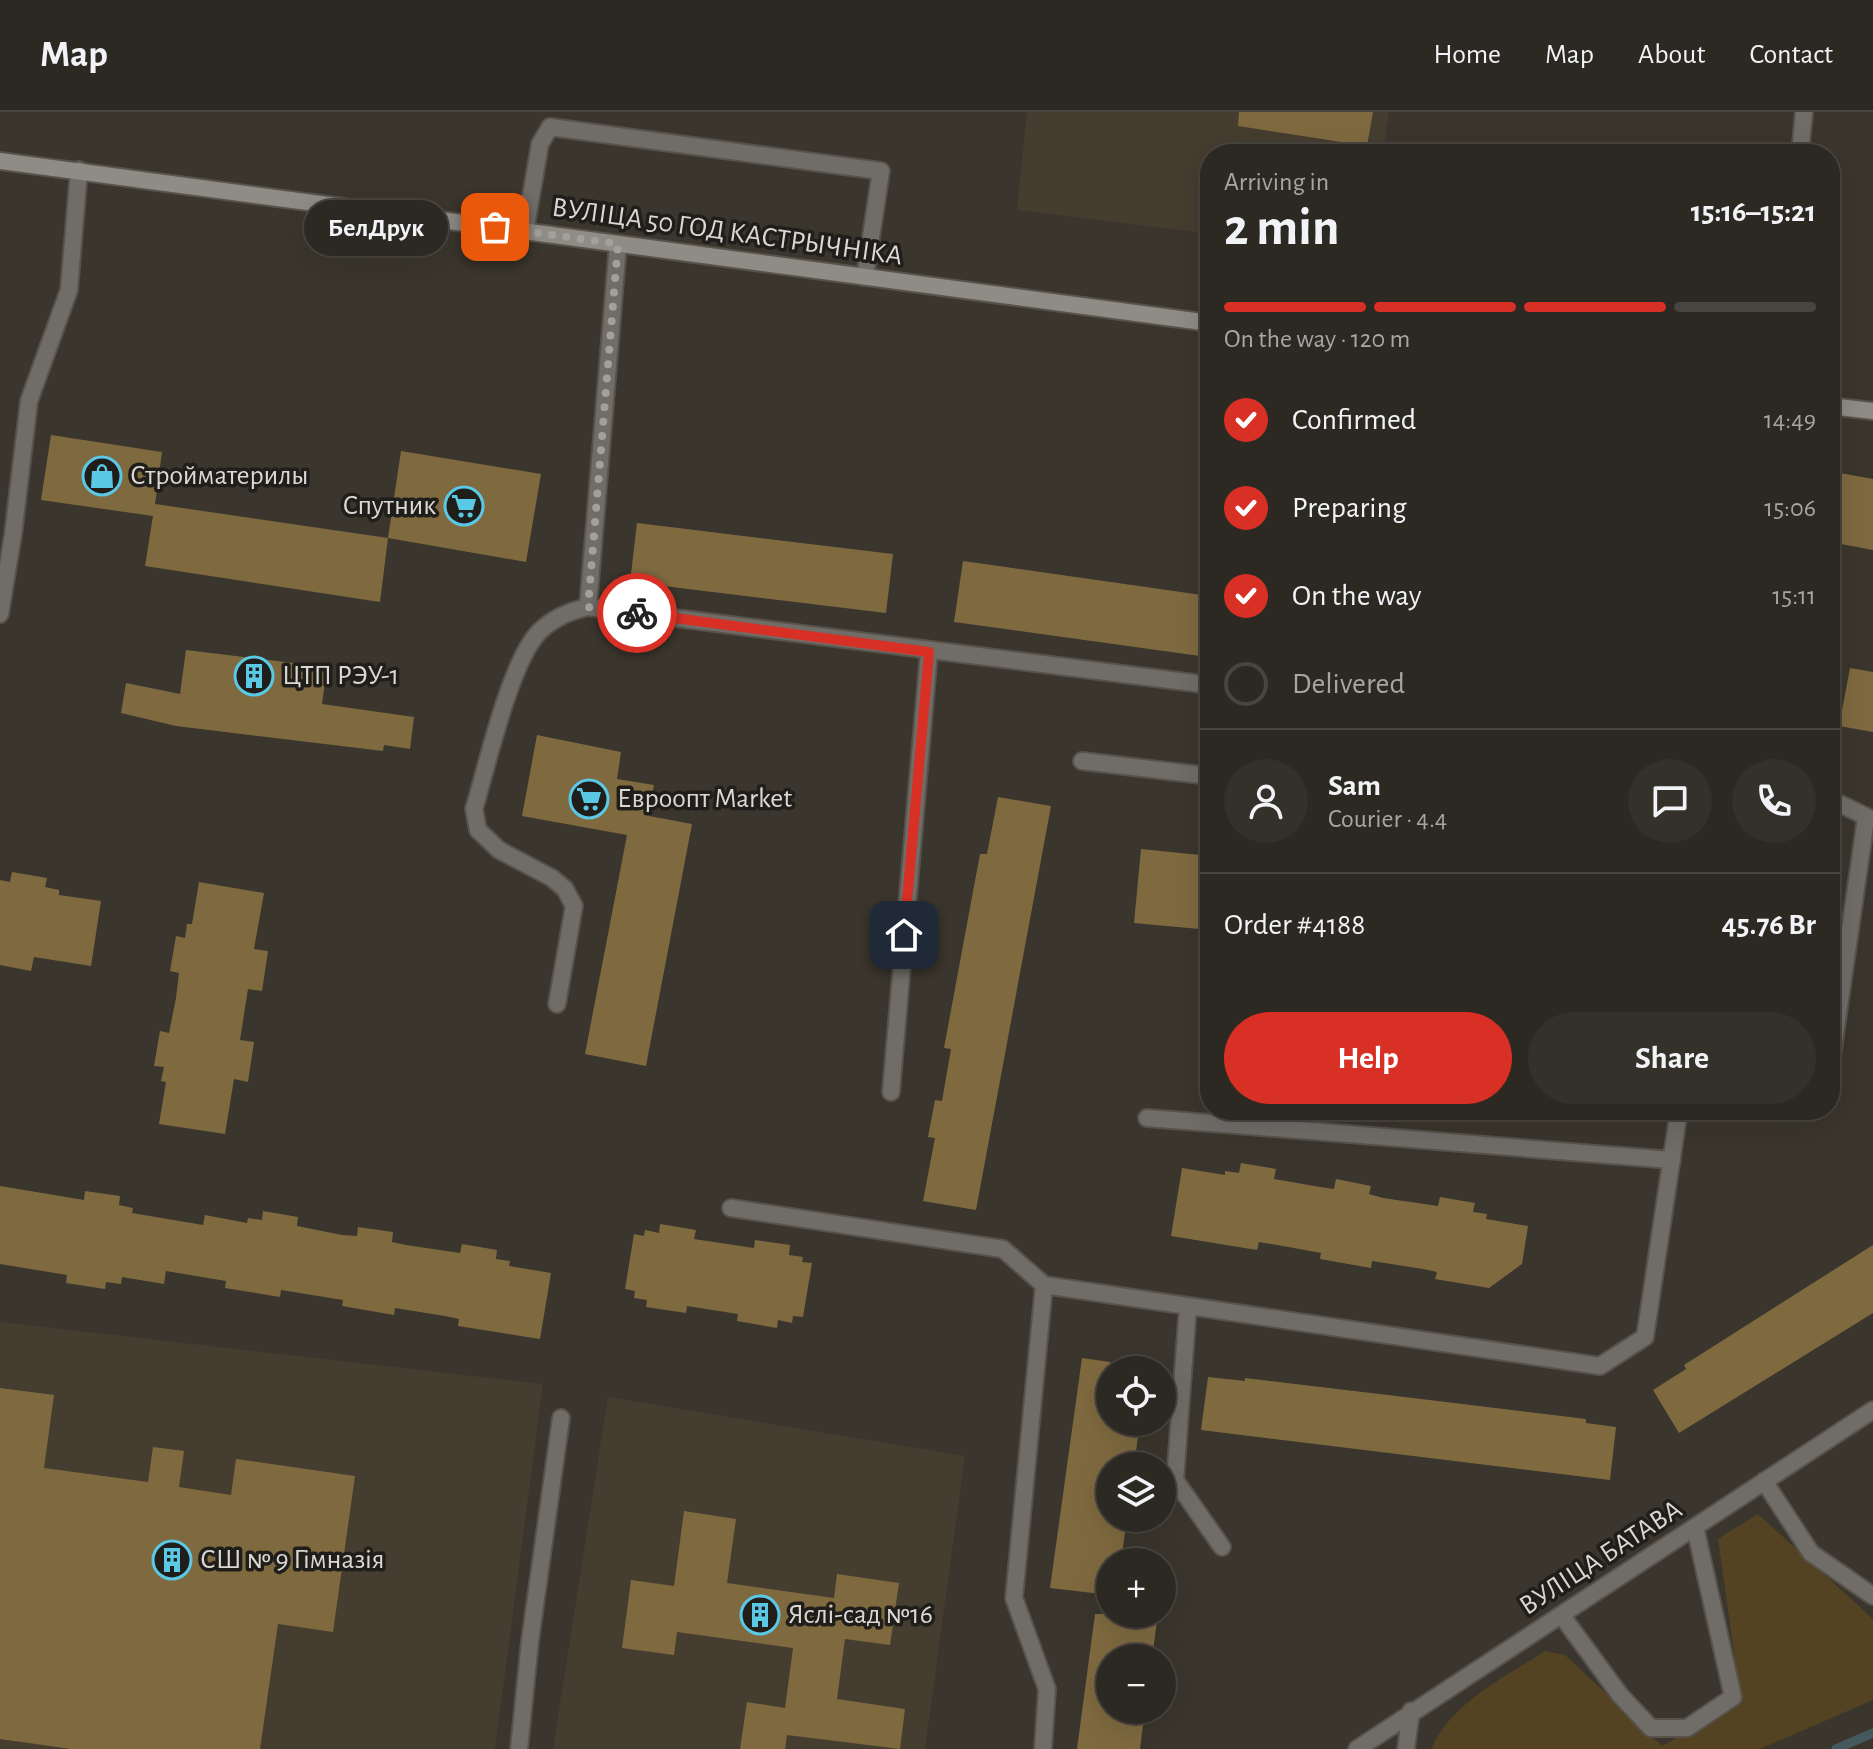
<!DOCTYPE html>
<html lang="en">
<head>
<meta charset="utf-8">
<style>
	:root { --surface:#2c2822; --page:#34302a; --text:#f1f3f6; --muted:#a6a6a5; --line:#484440; --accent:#d93025 }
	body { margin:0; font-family:"Alegreya Sans",sans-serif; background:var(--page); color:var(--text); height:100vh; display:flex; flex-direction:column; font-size:30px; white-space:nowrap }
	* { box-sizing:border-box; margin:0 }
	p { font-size:26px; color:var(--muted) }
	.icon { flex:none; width:44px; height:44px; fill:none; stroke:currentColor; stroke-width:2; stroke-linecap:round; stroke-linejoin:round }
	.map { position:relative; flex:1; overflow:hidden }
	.side { position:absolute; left:1200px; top:32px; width:640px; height:976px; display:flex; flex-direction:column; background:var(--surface); border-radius:32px; box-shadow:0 8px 32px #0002,0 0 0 2px var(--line) }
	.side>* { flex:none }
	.buttons { position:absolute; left:1096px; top:1244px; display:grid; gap:16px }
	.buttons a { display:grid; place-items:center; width:80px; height:80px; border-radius:50%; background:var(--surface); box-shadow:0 8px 32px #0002,0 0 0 2px var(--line); font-size:40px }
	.pin { position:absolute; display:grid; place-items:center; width:68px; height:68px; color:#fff; margin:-34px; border-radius:16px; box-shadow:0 4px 12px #0006 }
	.courier { position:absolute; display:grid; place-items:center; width:80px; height:80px; margin:-40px; border:6px solid #d93025; border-radius:50%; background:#fff; color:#222; box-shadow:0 2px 10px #0007 }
	.bubble { position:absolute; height:56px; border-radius:28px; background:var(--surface); box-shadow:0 8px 32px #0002,0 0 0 2px var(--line); font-size:26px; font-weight:700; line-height:56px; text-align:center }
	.headline em { font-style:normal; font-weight:700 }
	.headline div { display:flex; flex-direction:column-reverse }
	.headline { display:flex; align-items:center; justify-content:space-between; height:136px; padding:0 24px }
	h1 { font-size:52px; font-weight:700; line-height:60px }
	.bar { display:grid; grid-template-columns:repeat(4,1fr); gap:12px 8px; align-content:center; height:96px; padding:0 24px }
	.bar i { height:10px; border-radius:6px; background:var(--line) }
	.bar .on { background:var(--accent) }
	.bar p { grid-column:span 4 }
	.line { display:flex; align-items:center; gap:20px; padding:0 24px; border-top:2px solid var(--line) }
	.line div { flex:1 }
	.round { display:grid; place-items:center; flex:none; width:84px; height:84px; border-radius:42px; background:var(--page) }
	ol { padding:0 24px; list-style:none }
	li { display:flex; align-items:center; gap:24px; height:88px }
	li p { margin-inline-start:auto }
	li .icon { padding:8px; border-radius:50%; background:var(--accent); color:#fff; stroke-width:4 }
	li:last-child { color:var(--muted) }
	li i { width:44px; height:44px; border:4px solid var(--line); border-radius:50% }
	.button { display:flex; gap:16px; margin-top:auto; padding:16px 24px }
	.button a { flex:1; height:92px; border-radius:48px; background:var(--accent); color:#fff; font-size:32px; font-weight:700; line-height:92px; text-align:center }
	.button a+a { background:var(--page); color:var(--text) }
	header { display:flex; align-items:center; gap:48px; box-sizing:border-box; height:112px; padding:0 40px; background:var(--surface); border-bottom:2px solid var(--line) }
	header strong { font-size:38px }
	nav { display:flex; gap:44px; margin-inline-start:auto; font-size:28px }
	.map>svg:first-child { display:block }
	.built { fill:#453d2f }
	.green { fill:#534323 }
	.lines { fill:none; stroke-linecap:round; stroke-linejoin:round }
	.stream { stroke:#44595d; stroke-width:9 }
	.building { fill:#7f6a40 }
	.service-casing { stroke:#57534b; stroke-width:20 }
	.minor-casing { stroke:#57534b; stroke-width:20 }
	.tertiary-casing { stroke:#57534b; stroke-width:20 }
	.secondary-casing { stroke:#57534b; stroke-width:20 }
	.service { stroke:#706d69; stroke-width:16 }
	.minor { stroke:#706d69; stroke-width:16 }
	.tertiary { stroke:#706d69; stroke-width:16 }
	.secondary { stroke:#8f8c85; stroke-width:16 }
	.done { stroke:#a39f99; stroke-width:8; stroke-dasharray:0 14.4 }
	.route { stroke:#d93025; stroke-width:10 }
	.labels { text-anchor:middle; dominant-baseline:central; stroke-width:7; stroke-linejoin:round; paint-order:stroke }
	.street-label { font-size:28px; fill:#dbd8d3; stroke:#201e1a }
	.poi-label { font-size:28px; fill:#dbd8d3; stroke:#201e1a; text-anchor:start }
</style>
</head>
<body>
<header>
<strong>Map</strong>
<nav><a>Home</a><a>Map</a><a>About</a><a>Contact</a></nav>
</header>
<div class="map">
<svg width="1873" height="1637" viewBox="0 0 1873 1637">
	<rect width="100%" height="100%" fill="#3a362d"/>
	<!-- built -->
	<path class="built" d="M1027,0H1389L1383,42H1210V122L1017,98Z
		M0,1210L543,1272L495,1637H0Z
		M608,1285L965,1344L925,1637H553Z"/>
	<!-- green -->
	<path class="green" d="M1758,1402L1873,1507V1588L1760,1637H1431C1451,1591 1504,1566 1545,1539L1565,1543L1662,1634L1741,1590L1718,1427Z"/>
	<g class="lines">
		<!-- stream -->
		<path class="stream" d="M1836,1637L1873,1621"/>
	</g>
	<!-- building -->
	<path class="building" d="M1239,0H1373L1367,34L1238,14Z
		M51,323L162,340L155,392L388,426L380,490L145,454L153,404L41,388Z
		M401,339L541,362L526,450L388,426Z
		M1840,361L1873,367V438L1830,430Z
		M637,411L893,442L886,501L630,470Z
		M963,449L1209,484L1200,544L954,510Z
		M186,538L327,555L322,592L414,605L410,637L384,633L383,639L176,614L121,601L126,571L180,582Z
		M1850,556L1873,560V620L1839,614Z
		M537,623L621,640L617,667L654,673L649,704L692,712L646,954L585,942L627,723L522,704Z
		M998,685L1051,694L976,1098L923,1089L935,1026L928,1025L935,988L942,989L951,937L944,936L980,742H987Z
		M1141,737L1210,744V818L1134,811Z
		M12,760L47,766L45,775L59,778V783L101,789L91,854L34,845L31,859L0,853V768L10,770Z
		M199,770L264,781L254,837L268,839L262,879L248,877L240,928L254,930L248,970L234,967L225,1022L159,1012L166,970L161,969L164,955L154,954L160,919L169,921L176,886L179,861L170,859L176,824L185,826L187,812H192Z
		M1241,1051L1276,1057L1274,1067L1320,1075L1334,1077L1336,1067L1371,1074L1369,1082L1383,1086L1438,1094L1440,1085L1475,1091L1473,1100L1487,1102L1486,1107L1528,1114L1522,1152L1489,1176L1435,1167L1437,1160L1423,1157L1372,1149L1371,1156L1320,1147L1321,1141L1283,1134L1259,1130L1257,1138L1171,1124L1182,1056L1225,1063V1059L1239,1061Z
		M0,1074L84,1088L85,1079L120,1084L119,1093L133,1096L132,1101L203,1113L205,1103L247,1111L248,1106L262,1108L263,1099L298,1105L297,1114L342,1123L357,1124L358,1115L393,1120L392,1130L406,1133L460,1141L462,1132L497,1138L496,1147L510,1149L509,1154L551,1161L540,1227L458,1214L459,1207L445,1204L395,1196L394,1203L342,1194L343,1188L281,1178L280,1185L225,1176L226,1169L166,1159L164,1172L122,1165L121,1172L106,1170L105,1177L66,1171L67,1163L0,1152Z
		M660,1112L696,1118L694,1127L754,1136L755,1128L790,1133L789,1143L803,1145L802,1150L812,1151L803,1205L793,1204L792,1211L778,1208L777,1216L737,1209L738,1202L687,1194L686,1201L646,1195L647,1188L634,1186L635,1179L625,1177L634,1122L644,1124L645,1118L659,1121Z
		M1873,1133V1201L1679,1321L1653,1278L1686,1257L1684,1253Z
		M1082,1246L1110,1250V1310H1140L1134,1354H1110V1406H1127L1121,1450H1110V1483L1050,1476Z
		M1208,1265L1245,1269V1266L1413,1286L1586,1307V1311L1616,1315L1610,1368L1201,1318Z
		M0,1276L54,1283L44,1356L148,1370L153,1335L184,1339L179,1375L231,1383L236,1347L355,1364L333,1520L278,1512L260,1637H71L0,1627Z
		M684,1399L736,1407L727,1471L834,1486L837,1462L899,1471L890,1533L845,1527L837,1587L905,1597L900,1637L787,1623L785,1637H740L747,1590L785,1596L793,1536L677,1520L674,1543L622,1536L631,1468L674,1474Z
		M1095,1502H1158L1152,1546H1110V1598H1145L1140,1637H1077Z"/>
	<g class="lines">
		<defs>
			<path id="service" d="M525,119L540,32L550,15L881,59L865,165
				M588,495L618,132
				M0,502L13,423L29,289L69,178L79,58
				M1082,649L1210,664
				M1830,687L1873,708
				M557,892L574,794L565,777L552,766L499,738L478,718L474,697C487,654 510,550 539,520C553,506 569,499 588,495L1210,573
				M1830,958L1866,706
				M891,980L929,540
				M1147,1006L1672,1048
				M731,1096L1003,1137L1044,1173
				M1188,1194L1175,1368L1222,1435
				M1562,1504L1620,1583L1651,1616H1687L1733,1585L1695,1415
				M519,1637L530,1529L561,1306
				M1043,1637L1047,1577L1014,1486L1044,1173L1600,1254L1645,1225L1679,998"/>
			<path id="minor" d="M1764,1369L1811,1441L1873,1484
				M1357,1637L1873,1298
				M1406,1637L1411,1599"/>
			<path id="tertiary" d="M1800,42L1804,0"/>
			<path id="secondary" d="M0,49L1210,211
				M1830,294L1873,299"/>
		</defs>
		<!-- service casing -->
		<use href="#service" class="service-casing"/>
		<!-- minor casing -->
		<use href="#minor" class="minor-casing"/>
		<!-- tertiary casing -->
		<use href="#tertiary" class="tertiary-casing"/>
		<!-- secondary casing -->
		<use href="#secondary" class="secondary-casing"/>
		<!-- service -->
		<use href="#service" class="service"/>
		<!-- minor -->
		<use href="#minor" class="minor"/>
		<!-- tertiary -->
		<use href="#tertiary" class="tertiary"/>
		<!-- secondary -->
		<use href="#secondary" class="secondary"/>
	</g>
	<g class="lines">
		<!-- done -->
		<path class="done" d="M495,115L618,132L588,495L637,501"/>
		<!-- route -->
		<path class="route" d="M637,501L929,540L904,823"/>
	</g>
	<!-- icons -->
	<defs>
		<symbol id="shop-ring" viewBox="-11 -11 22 22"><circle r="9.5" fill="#201e1a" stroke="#5bc8e6" stroke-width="1.5"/><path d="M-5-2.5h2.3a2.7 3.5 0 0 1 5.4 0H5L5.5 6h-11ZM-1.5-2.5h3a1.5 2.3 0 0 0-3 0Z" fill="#5bc8e6"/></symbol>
		<symbol id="supermarket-ring" viewBox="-11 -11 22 22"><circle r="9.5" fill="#201e1a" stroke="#5bc8e6" stroke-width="1.5"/><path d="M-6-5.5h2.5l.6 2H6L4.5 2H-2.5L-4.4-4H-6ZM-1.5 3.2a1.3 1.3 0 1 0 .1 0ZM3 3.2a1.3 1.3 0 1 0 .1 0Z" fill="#5bc8e6"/></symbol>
		<symbol id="building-ring" viewBox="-11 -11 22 22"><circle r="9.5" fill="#201e1a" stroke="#5bc8e6" stroke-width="1.5"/><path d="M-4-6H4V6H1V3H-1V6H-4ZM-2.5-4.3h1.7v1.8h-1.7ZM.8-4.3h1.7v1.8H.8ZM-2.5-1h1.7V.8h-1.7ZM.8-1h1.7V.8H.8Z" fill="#5bc8e6"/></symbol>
	</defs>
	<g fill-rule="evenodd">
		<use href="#shop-ring" x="80" y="342" width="44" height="44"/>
		<use href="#supermarket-ring" x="442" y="372" width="44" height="44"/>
		<use href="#building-ring" x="232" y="542" width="44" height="44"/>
		<use href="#supermarket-ring" x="567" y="665" width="44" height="44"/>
		<use href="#building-ring" x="150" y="1426" width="44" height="44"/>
		<use href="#building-ring" x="738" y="1481" width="44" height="44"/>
	</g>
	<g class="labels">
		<!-- street labels -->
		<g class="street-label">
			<text transform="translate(727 120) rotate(8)">ВУЛІЦА 50 ГОД КАСТРЫЧНІКА</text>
			<text transform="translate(1601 1446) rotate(-33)">ВУЛІЦА БАТАВА</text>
		</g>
		<!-- poi labels -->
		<g class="poi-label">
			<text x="130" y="364">Стройматерилы</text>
			<text x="436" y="394" text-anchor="end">Спутник</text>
			<text x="282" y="564">ЦТП РЭУ-1</text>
			<text x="617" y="687">Евроопт Market</text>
			<text x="200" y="1448">СШ № 9 Гімназія</text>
			<text x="788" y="1503">Яслі-сад №16</text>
		</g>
	</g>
</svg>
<div class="buttons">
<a><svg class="icon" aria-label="locate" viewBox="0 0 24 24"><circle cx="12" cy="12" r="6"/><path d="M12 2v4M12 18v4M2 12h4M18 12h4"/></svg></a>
<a><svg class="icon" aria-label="layers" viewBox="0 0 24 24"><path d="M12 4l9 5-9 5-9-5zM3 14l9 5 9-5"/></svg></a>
<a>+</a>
<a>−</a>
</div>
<div class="pin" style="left:495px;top:115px;background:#ea580c"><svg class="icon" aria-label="bag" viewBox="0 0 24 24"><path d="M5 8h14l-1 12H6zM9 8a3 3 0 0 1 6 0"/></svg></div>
<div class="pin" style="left:904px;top:823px;background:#1f2937"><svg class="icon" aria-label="home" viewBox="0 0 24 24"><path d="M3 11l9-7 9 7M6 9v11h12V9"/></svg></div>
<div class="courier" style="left:637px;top:501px"><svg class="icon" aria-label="bike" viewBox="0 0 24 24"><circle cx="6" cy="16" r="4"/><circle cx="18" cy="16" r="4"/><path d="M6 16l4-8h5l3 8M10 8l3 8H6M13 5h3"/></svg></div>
<div class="bubble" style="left:304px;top:88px;width:144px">БелДрук</div>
<section class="side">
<div class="headline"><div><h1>2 min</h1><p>Arriving in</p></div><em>15:16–15:21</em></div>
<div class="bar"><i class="on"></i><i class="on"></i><i class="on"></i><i></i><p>On the way · 120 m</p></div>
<ol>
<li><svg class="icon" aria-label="check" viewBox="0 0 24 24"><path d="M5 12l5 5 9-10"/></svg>Confirmed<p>14:49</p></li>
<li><svg class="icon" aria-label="check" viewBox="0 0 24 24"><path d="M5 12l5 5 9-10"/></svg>Preparing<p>15:06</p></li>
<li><svg class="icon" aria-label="check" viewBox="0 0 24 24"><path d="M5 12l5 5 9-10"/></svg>On the way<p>15:11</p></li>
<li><i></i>Delivered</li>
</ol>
<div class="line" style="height:144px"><a class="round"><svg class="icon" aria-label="person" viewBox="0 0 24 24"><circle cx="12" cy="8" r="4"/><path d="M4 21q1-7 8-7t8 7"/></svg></a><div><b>Sam</b><p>Courier · 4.4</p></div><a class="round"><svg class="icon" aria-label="chat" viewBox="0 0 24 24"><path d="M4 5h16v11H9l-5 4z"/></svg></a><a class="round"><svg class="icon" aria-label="phone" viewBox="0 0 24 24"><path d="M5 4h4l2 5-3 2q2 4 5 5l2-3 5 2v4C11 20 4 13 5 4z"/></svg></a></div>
<div class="line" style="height:104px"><div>Order #4188</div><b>45.76 Br</b></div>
<div class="button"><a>Help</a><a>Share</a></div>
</section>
</div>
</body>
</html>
